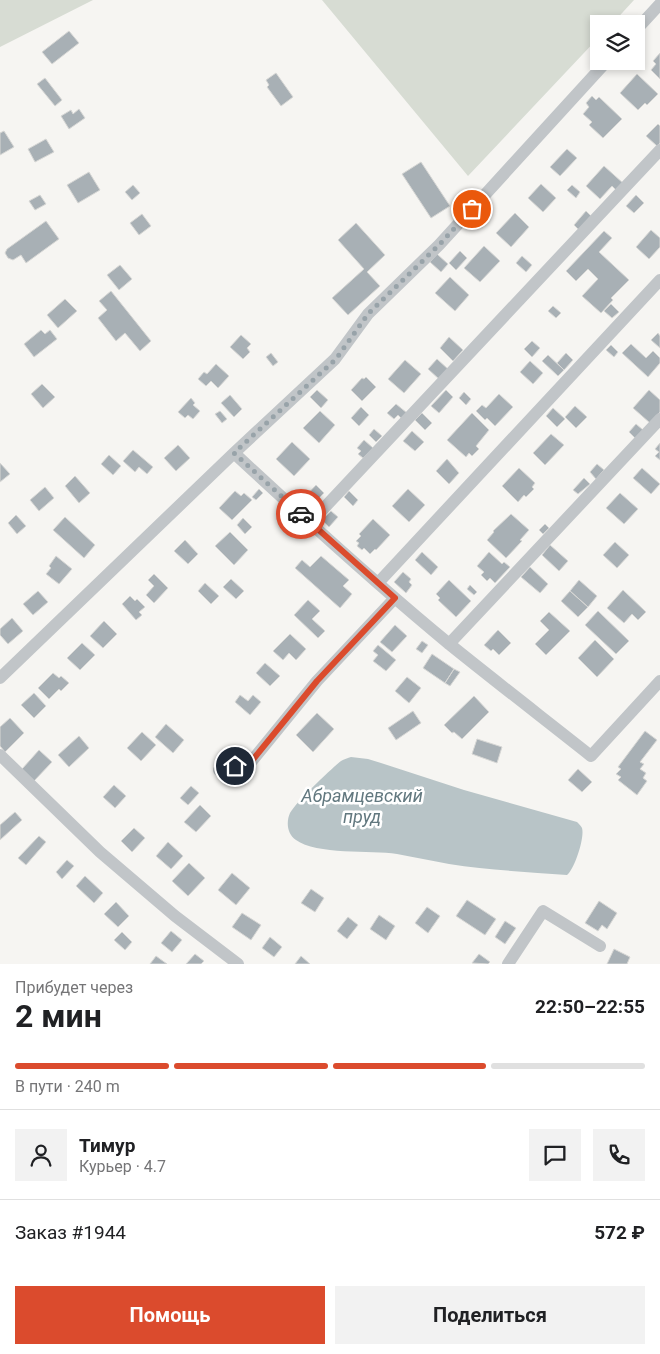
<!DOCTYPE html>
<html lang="ru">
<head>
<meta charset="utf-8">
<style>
	:root { --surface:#fff; --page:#f2f2f2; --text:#202124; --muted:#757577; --line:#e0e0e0; --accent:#db4b2d }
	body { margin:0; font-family:Roboto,sans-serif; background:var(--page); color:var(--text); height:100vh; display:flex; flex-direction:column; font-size:19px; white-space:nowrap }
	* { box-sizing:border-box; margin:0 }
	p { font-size:16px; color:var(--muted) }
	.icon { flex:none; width:28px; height:28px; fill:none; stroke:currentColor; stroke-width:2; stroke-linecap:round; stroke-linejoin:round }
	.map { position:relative; height:964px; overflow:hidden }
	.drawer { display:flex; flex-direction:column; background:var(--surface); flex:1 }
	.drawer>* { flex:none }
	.buttons { position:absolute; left:590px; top:15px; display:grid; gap:10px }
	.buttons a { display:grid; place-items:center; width:55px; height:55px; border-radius:0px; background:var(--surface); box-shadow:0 2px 8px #0003; font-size:25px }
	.pin { position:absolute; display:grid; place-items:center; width:42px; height:42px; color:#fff; margin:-21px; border:2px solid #fff; border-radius:50%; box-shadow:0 1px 5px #0007 }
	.courier { position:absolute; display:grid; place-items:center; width:50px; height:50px; margin:-25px; border:4px solid #db4b2d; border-radius:50%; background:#fff; color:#222; box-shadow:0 1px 6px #0007 }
	.summary em { font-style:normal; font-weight:700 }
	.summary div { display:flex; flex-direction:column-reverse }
	.summary { display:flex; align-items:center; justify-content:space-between; height:85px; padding:0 15px }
	h1 { font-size:32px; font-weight:700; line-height:38px }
	.bar { display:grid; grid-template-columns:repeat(4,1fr); gap:8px 5px; align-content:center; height:60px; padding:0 15px }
	.bar i { height:6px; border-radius:4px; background:var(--line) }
	.bar .selected { background:var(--accent) }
	.bar p { grid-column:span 4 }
	.line { display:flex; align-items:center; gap:12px; padding:0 15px; border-top:1px solid var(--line) }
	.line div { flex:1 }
	.round { display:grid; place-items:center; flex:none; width:52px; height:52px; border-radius:0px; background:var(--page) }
	.cta { display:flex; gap:10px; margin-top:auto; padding:10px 15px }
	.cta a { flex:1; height:58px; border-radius:0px; background:var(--accent); color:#fff; font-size:20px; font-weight:700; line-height:58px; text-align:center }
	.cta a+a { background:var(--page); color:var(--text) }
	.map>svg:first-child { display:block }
	.green { fill:#d7dcd3 }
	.water { fill:#b8c4c7 }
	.building { fill:#a8b0b5; stroke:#d7d7d5 }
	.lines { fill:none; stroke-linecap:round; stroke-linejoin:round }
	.minor { stroke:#c1c5c8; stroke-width:12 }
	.done { stroke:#98a3a9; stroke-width:5; stroke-dasharray:0 9 }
	.route { stroke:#db4b2d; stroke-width:6 }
	.labels { text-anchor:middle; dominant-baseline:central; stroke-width:5; stroke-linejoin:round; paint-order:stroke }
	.water-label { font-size:18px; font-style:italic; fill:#62787f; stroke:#fff }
</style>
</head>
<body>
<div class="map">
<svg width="660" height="964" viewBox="0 0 660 964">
	<rect width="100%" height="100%" fill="#f6f5f2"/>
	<!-- green -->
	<path class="green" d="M0,0H93L0,47Z
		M322,0H634L612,24H599V37L468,176Z"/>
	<!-- water -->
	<path class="water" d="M351,757L368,759L381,763L464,790L577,822C579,824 581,826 582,828C585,838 574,870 567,875C528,872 488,870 449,864C432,861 414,857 397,854C371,850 316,855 296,840C287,834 286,822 290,813C297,801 330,770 341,761C344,759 348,758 351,757Z"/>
	<!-- building -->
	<path class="building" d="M69,31L79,43L52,64L42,52Z
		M660,53V79L651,70L656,64L653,61Z
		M276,73L293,97L281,106L267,87L269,85L266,80Z
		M637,74L658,94L647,105L645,103L638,110L620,93Z
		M45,78L62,100L55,106L37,84Z
		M592,96L596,100L599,97L622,119L603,138L589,125L592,122L583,114L589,107L586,103Z
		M79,109L85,118L69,129L61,116L71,110L73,114Z
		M658,124L660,126V143L657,146L646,136Z
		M4,131L14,147L0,155V133Z
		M46,139L54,152L35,162L28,149Z
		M567,149L577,158L560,176L550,167Z
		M421,162L450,206L431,218L402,174Z
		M604,166L624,184L617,191L612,186L600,199L586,186Z
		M89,172L100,190L78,203L67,185Z
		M541,184L556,198L543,212L528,198Z
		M133,185L140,193L132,200L125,192Z
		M572,185L580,192L576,198L567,190Z
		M40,195L46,204L35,210L29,201Z
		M636,195L644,203L634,213L626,206Z
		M586,211L592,217L579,230L574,225Z
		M515,213L529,227L511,247L496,233Z
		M142,214L151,226L139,235L130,223Z
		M46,221L59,239L26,263L21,255L13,260L8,258L5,253L7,249Z
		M356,223L385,255L367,272L380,286L348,315L332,298L364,269L338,240Z
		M651,230L660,238V247L649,259L636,247Z
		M604,231L612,238L599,252L629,280L611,298L613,300L601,313L582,296L598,279L588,269L576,281L566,271Z
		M484,246L500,261L480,282L464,268Z
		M460,251L467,258L456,270L449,263Z
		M437,254L448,264L441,272L430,262Z
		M522,256L532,265L526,272L516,263Z
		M120,265L132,279L119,290L107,275Z
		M450,277L469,295L455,311L435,293Z
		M111,291L151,341L140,351L125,333L116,341L98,318L107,310L99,301Z
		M65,299L77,311L58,328L47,315Z
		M611,304L619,312L612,318L604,311Z
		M553,306L561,313L556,318L548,311Z
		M41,330L45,334L50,330L57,339L34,357L24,344Z
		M658,333L660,336V348L651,340Z
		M241,335L251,344L247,348L250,352L243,359L230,347Z
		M449,337L463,350L453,361L440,348Z
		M532,341L540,348L532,357L524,349Z
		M631,344L646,358L653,351L660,358V363L648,377L622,353Z
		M611,345L618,352L614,357L606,350Z
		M271,353L278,362L273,366L266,357Z
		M566,353L573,360L564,370L557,363Z
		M548,355L564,370L558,376L542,361Z
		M437,359L449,370L440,380L428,369Z
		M405,360L421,374L404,393L388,379Z
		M530,361L543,373L533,384L520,372Z
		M216,364L229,376L218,388L211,381L206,386L198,379L204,372L207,374Z
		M366,377L376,387L362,401L351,390L362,378L364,379Z
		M42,384L55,397L43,408L31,394Z
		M317,390L328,400L321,408L310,397Z
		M446,390L453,397L439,413L431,406Z
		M649,390L660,400V412L650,423L633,408Z
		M464,392L471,399L466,405L459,398Z
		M499,394L513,407L495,426L487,418L485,420L476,411L482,405L486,408Z
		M230,395L242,409L234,417L221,403Z
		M191,398L195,403L193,405L200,411L193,419L188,415L185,418L178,412Z
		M396,404L407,413L402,419L398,415L394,419L387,413Z
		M575,406L587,417L576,428L565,417Z
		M361,407L369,415L359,426L351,418Z
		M553,408L565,419L557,427L546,416Z
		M220,411L227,419L222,423L215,414Z
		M320,411L335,425L319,443L303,428Z
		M422,413L432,423L425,430L415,420Z
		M472,413L489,430L476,446L479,449L472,456L469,453L466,457L447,440Z
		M636,424L643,430L635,438L629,432Z
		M374,429L382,436L376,442L369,435Z
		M412,431L424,442L415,451L403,441Z
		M551,434L564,445L545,465L533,453Z
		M364,440L373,448L363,458L358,454L361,451L357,448Z
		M292,442L310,459L294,476L276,459Z
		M660,443V460L655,456L659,452L655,449Z
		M178,445L190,458L176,471L164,458Z
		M133,450L153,467L147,474L139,467L135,472L123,461Z
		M109,455L121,466L113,475L101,464Z
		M447,459L459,473L449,484L436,471Z
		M0,463L10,474L0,482Z
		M597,464L604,470L596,479L590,472Z
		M519,468L535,483L532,487L534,489L526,497L524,495L518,502L502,486Z
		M642,468L660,484L651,494L633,478Z
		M75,476L90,493L79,503L65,486Z
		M584,478L590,484L578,494L573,490Z
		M316,485L324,493L312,505L304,498Z
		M45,487L54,498L39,511L30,500Z
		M259,489L263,493L256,500L252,497Z
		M408,489L425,505L409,522L392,506Z
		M235,491L241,496L244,493L252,500L232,520L219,508Z
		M349,491L358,500L353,506L344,497Z
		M620,493L638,509L624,524L606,508Z
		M331,511L338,517L329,527L322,520Z
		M511,514L529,530L520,540L522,541L506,558L487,540L494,532L493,531Z
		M16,515L26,526L17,534L8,523Z
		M65,517L95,545L84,558L53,530Z
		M243,518L252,527L245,534L237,525Z
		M373,519L390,535L376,550L375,549L370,554L364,548L362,550L357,546L359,543L356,541L361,536L359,534Z
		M545,524L549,528L543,534L539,530Z
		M230,532L248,550L234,565L215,546Z
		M185,540L198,554L188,564L174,551Z
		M615,542L629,555L617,568L603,555Z
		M550,545L568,561L559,571L542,555Z
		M422,552L438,567L431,575L415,560Z
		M489,552L502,564L504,562L510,567L495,583L490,578L487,581L481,575L484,572L477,566Z
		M56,556L72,569L59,584L46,574L51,568L49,566Z
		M321,556L349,580L343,586L352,594L340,608L295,568L302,560L310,567Z
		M530,567L548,584L540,593L521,577Z
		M403,572L411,579L409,582L412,585L406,593L394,582Z
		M154,574L168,588L154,603L146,595L154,586L148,580Z
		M231,579L244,591L236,599L223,587Z
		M449,580L471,601L456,617L438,600L440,598L436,594Z
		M579,580L597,596L588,607L570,591Z
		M205,583L219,596L211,604L198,591Z
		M470,585L477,592L474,595L467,589Z
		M623,590L646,612L638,620L632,614L624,623L607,608Z
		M38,591L48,602L33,615L23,604Z
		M570,591L588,607L578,617L561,601Z
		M130,596L135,601L137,599L145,607L139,612L142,615L136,620L122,604Z
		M308,600L320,611L312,619L325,631L318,638L294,615Z
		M598,611L629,641L616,654L585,625Z
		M549,612L570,631L546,655L535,644L549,630L540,621Z
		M12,618L23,631L8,644L0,635V629Z
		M104,621L117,634L103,648L90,636Z
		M395,625L407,636L392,652L380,642Z
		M498,630L511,643L499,655L493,649L491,651L484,645Z
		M290,634L306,649L296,660L289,653L283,660L273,651Z
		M595,640L614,659L597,677L578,658Z
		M422,641L428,645L422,653L416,649Z
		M82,643L95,655L80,670L67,658Z
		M378,645L396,660L386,671L373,661L378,655L373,651Z
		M432,654L454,669L445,683L423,668Z
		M265,663L280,676L270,686L256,673Z
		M454,669L460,672L450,686L445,683Z
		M53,673L59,678L61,676L69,683L61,691L59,689L49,699L38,688Z
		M407,677L421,688L409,703L395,691Z
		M34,693L46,706L34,718L21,705Z
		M240,695L248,701L253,695L261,702L250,715L235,702Z
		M474,696L489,712L462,739L454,732L452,733L444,725Z
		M413,711L421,723L396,740L388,728Z
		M317,713L334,729L313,752L296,735Z
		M10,718L24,733L5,752L0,746V727Z
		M166,724L184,740L173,753L155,737Z
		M645,731L657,740L640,762L644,764L640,769L646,773L643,778L647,781L637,795L618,780L621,777L616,774L621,769L618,767Z
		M142,732L156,745L141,761L127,748Z
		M79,736L89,748L69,767L58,755Z
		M477,739L502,747L497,763L472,754Z
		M39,750L52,762L34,781L22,769Z
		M578,769L592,782L582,792L568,780Z
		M114,785L126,796L115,808L103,797Z
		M191,786L199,793L188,805L180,798Z
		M200,805L211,816L196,832L184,822Z
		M15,812L22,820L0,840V825Z
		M134,828L145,838L132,852L121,841Z
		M39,836L46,842L26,865L18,858Z
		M168,842L183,856L171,869L156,856Z
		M67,860L74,866L62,879L56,872Z
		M189,863L205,878L188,896L172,881Z
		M232,873L250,888L236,905L218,890Z
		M85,876L103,893L94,903L76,886Z
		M311,889L324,898L315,912L301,903Z
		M467,900L496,919L485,935L456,916Z
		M599,901L617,913L607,929L602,925L598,931L585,923Z
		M116,902L129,916L118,927L104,914Z
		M427,907L440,916L428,933L415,923Z
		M242,913L261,925L251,940L232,927Z
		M379,915L395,926L386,940L370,929Z
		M348,917L358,925L347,939L337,931Z
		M505,921L516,928L505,944L495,937Z
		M171,931L182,940L172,952L161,943Z
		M122,932L132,942L125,950L114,940Z
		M270,937L282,947L274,957L262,948Z
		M614,949L630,957L627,964H607Z
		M195,954L204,961L201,964H186Z
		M479,954L490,962L488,964L472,963Z
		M156,956L167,964H150Z
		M301,956L310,964H295Z"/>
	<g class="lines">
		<!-- minor -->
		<path class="minor" d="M636,30L660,4
			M234,453C304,518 374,582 448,643C495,681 543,718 591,756L660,681
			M310,523L660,150
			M378,583L660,280
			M449,644L660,419
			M0,678L234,453L335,359L368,314L439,245L607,61
			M0,755L100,852L175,916L238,964
			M219,770L251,762L317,681L395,598
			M508,964L543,911L600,946"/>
	</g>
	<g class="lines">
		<!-- done -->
		<path class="done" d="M301,514L234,453L336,359L368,314L440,244L472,209"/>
		<!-- route -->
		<path class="route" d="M235,766L251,762L317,681L395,598L301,514"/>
	</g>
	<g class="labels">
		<!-- water labels -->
		<g class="water-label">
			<text x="362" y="795">Абрамцевский<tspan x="362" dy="21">пруд</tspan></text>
		</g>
	</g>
</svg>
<div class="buttons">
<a><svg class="icon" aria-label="layers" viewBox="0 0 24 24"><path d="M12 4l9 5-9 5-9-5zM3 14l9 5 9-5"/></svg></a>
</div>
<div class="pin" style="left:472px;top:209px;background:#ea580c"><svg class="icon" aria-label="bag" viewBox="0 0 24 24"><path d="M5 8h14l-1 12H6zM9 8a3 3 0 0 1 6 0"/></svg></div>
<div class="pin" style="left:235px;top:766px;background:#1f2937"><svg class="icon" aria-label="home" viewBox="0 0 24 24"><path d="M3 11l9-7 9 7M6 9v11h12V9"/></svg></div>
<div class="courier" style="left:301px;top:514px"><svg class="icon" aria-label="car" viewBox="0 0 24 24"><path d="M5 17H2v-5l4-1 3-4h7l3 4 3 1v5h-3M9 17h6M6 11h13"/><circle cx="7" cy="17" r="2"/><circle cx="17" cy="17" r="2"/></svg></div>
</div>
<section class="drawer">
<div class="summary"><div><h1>2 мин</h1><p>Прибудет через</p></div><em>22:50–22:55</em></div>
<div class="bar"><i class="selected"></i><i class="selected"></i><i class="selected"></i><i></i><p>В пути · 240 m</p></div>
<div class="line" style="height:90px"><a class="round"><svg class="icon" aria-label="person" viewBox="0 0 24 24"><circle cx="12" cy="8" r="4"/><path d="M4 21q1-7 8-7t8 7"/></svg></a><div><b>Тимур</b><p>Курьер · 4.7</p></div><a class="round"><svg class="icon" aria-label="chat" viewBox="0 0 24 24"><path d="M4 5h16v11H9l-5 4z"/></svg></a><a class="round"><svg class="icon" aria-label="phone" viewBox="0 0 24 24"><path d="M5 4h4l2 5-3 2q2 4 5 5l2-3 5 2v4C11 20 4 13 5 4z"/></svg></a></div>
<div class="line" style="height:65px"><div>Заказ #1944</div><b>572 ₽</b></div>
<div class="cta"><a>Помощь</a><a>Поделиться</a></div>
</section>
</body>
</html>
